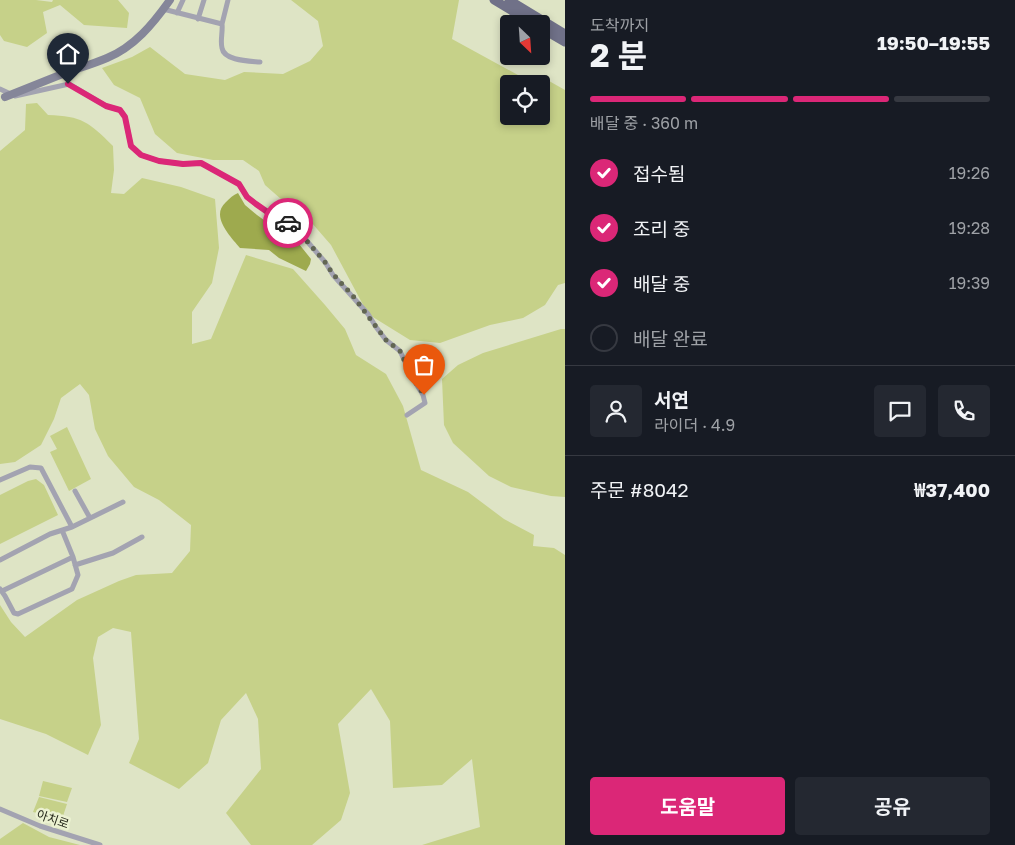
<!DOCTYPE html>
<html lang="ko">
<head>
<meta charset="utf-8">
<style>
	:root { --surface:#171b24; --page:#242831; --text:#f1f3f6; --muted:#9ea1a6; --line:#363941; --accent:#db2777 }
	body { margin:0; font-family:"Golos Text","Noto Sans KR",sans-serif; background:var(--page); color:var(--text); height:100vh; display:flex; flex-direction:column; font-size:19px; white-space:nowrap }
	* { box-sizing:border-box; margin:0 }
	p { font-size:16px; color:var(--muted) }
	.icon { flex:none; width:28px; height:28px; fill:none; stroke:currentColor; stroke-width:2; stroke-linecap:round; stroke-linejoin:round }
	.map { position:relative; flex:1; overflow:hidden }
	.details { display:flex; flex-direction:column; background:var(--surface); width:450px }
	.details>* { flex:none }
	.needle { width:32px; rotate:155deg }
	.tools { position:absolute; left:500px; top:15px; display:grid; gap:10px }
	.tools a { display:grid; place-items:center; width:50px; height:50px; border-radius:5px; background:var(--surface); box-shadow:0 2px 8px #0003; font-size:25px }
	.pin { position:absolute; display:grid; place-items:center; width:42px; height:42px; color:#fff; margin:-51px -21px; border-radius:50% 50% 50% 0; rotate:-45deg; box-shadow:0 0 5px #0007 }
	.pin .icon { rotate:45deg }
	.courier { position:absolute; display:grid; place-items:center; width:50px; height:50px; margin:-25px; border:4px solid #db2777; border-radius:50%; background:#fff; color:#222; box-shadow:0 1px 6px #0007 }
	.head em { font-style:normal; font-weight:700 }
	.head div { display:flex; flex-direction:column-reverse }
	.head { display:flex; align-items:center; justify-content:space-between; height:85px; padding:0 25px }
	h1 { font-size:32px; font-weight:700; line-height:38px }
	.bar { display:grid; grid-template-columns:repeat(4,1fr); gap:8px 5px; align-content:center; height:60px; padding:0 25px }
	.bar i { height:6px; border-radius:4px; background:var(--line) }
	.bar .selected { background:var(--accent) }
	.bar p { grid-column:span 4 }
	.line { display:flex; align-items:center; gap:12px; padding:0 25px; border-top:1px solid var(--line) }
	.line div { flex:1 }
	.round { display:grid; place-items:center; flex:none; width:52px; height:52px; border-radius:5px; background:var(--page) }
	ol { padding:0 25px; list-style:none }
	li { display:flex; align-items:center; gap:15px; height:55px }
	li p { margin-inline-start:auto }
	li .icon { padding:5px; border-radius:50%; background:var(--accent); color:#fff; stroke-width:4 }
	li:last-child { color:var(--muted) }
	li i { width:28px; height:28px; border:2px solid var(--line); border-radius:50% }
	.cta { display:flex; gap:10px; margin-top:auto; padding:10px 25px }
	.cta a { flex:1; height:58px; border-radius:5px; background:var(--accent); color:#fff; font-size:20px; font-weight:700; line-height:58px; text-align:center }
	.cta a+a { background:var(--page); color:var(--text) }
	main { display:flex; flex:1; min-height:0 }
	.map>svg:first-child { display:block }
	.green { fill:#c6d189; fill-rule:evenodd }
	.water { fill:#9eaa4e }
	.lines { fill:none; stroke-linecap:round; stroke-linejoin:round }
	.street { stroke:#a3a3b1; stroke-width:5 }
	.secondary { stroke:#858699; stroke-width:8 }
	.primary { stroke:#707188; stroke-width:9 }
	.secondary-bridge { stroke:#858699; stroke-width:8 }
	.done { stroke:#626653; stroke-width:5; stroke-dasharray:0 9 }
	.route { stroke:#db2777; stroke-width:6 }
	.labels { text-anchor:middle; dominant-baseline:central; stroke-width:5; stroke-linejoin:round; paint-order:stroke }
	.street-label { font-size:12px; fill:#202216; stroke:#ebf1d1 }
</style>
</head>
<body>
<main>
<div class="map">
<svg width="565" height="845" viewBox="0 0 565 845">
	<rect width="100%" height="100%" fill="#dee4c5"/>
	<!-- green -->
	<path class="green" d="M0,0H36L52,2L53,0H118L129,13L127,28L84,25L60,5L43,12L47,33L27,47L4,41L0,35Z
		M291,0H459L452,39L527,80L542,77L565,90V283L558,285L545,305L523,318L490,325L440,343L410,340L368,314L331,245L311,222L290,207L265,185L259,171L243,160H213L177,153L155,134L140,98L114,85L102,68L132,57L150,47L185,74L225,80L244,72L283,74L310,61L323,46L318,21ZM509,84H541V116H509Z
		M37,103L48,115C82,116 89,122 113,146L114,170L111,193L124,194L142,178L181,187L215,199L219,248L212,283L192,312V344L211,339L246,255L293,269L325,305L345,329L356,355L386,374L403,406L421,470L468,492L504,519L534,535L533,546L554,548L565,555V845H422L480,827L472,759L442,785L393,788L390,721L371,689L338,724L350,793L341,820L312,845H251L226,813L261,769L258,719L246,693L221,720L208,763L179,789L129,763L139,739L131,632L113,628L98,637L93,658L101,725L88,755L46,734L0,719V605L11,622L25,637L77,600L119,581L136,575L172,573L190,551L191,525L159,500L134,487L108,456L95,429L89,395L80,384L61,398L54,419L41,445L15,462L0,464V151L25,130L26,104Z
		M561,329H565V497L551,496L511,487L489,476L453,443L444,425L442,379L458,365L483,353Z
		M67,427L91,479L69,491L50,452L57,449L50,436Z
		M36,479L44,485L58,515L0,544V495L28,481Z
		M43,781L72,788L67,802L39,796Z
		M39,797L67,804L62,819L33,812Z
		M23,823L49,837L80,845H0V839Z"/>
	<!-- water -->
	<path class="water" d="M238,193L245,205L257,215L279,231L295,239L311,259L310,264L306,271L279,258L269,250L240,248C230,236 210,216 226,202C230,198 233,195 238,193Z"/>
	<g class="lines">
		<!-- street -->
		<path class="street" d="M163,9L222,24L228,0
			M177,13L183,0
			M198,19L204,0
			M222,24C223,32 220,40 222,48C224,61 250,61 260,62
			M0,89L15,96L69,84L106,106L120,110L125,117L131,146L141,155L159,161L183,164L201,163L239,184L247,197L256,204L276,218L287,222L306,240L325,262L333,275L368,314L376,327L386,340L400,351L412,377L423,395L425,403L407,415
			M0,480L30,467L41,468L72,527
			M75,491L90,518
			M0,560L50,534L72,527L123,502
			M75,565L113,553L142,537
			M0,589L5,596L14,613L18,614L72,589L78,575L73,557L62,530
			M2,591L73,557
			M0,809L40,826L100,845"/>
		<!-- secondary -->
		<path class="secondary" d="M65,73C79,68 93,64 107,58C134,47 153,24 170,0"/>
		<!-- primary -->
		<path class="primary" d="M494,0L534,24
			M509,0L565,34
			M541,28L565,42"/>
		<!-- secondary-bridge -->
		<path class="secondary-bridge" d="M5,97L65,73"/>
	</g>
	<g class="lines">
		<!-- done -->
		<path class="done" d="M288,223L306,240L325,262L333,274L353,296L386,340L400,351L412,377L424,395"/>
		<!-- route -->
		<path class="route" d="M68,84L106,106L120,110L125,117L131,146L141,155L159,161L183,164L201,163L239,184L247,197L256,204L276,218L288,223"/>
	</g>
	<g class="labels">
		<!-- street labels -->
		<g class="street-label">
			<text transform="translate(53 819) rotate(19)">아치로</text>
		</g>
	</g>
</svg>
<div class="tools">
<a><svg class="needle" viewBox="-14 -14 28 28"><path d="M0-13l5 13h-10z" fill="#e53935"/><path d="M0 13l5-13h-10z" fill="#9ea1a6"/></svg></a>
<a><svg class="icon" aria-label="locate" viewBox="0 0 24 24"><circle cx="12" cy="12" r="6"/><path d="M12 2v4M12 18v4M2 12h4M18 12h4"/></svg></a>
</div>
<div class="pin" style="left:424px;top:395px;background:#ea580c"><svg class="icon" aria-label="bag" viewBox="0 0 24 24"><path d="M5 8h14l-1 12H6zM9 8a3 3 0 0 1 6 0"/></svg></div>
<div class="pin" style="left:68px;top:84px;background:#1f2937"><svg class="icon" aria-label="home" viewBox="0 0 24 24"><path d="M3 11l9-7 9 7M6 9v11h12V9"/></svg></div>
<div class="courier" style="left:288px;top:223px"><svg class="icon" aria-label="car" viewBox="0 0 24 24"><path d="M5 17H2v-5l4-1 3-4h7l3 4 3 1v5h-3M9 17h6M6 11h13"/><circle cx="7" cy="17" r="2"/><circle cx="17" cy="17" r="2"/></svg></div>
</div>
<section class="details">
<div class="head"><div><h1>2 분</h1><p>도착까지</p></div><em>19:50–19:55</em></div>
<div class="bar"><i class="selected"></i><i class="selected"></i><i class="selected"></i><i></i><p>배달 중 · 360 m</p></div>
<ol>
<li><svg class="icon" aria-label="check" viewBox="0 0 24 24"><path d="M5 12l5 5 9-10"/></svg>접수됨<p>19:26</p></li>
<li><svg class="icon" aria-label="check" viewBox="0 0 24 24"><path d="M5 12l5 5 9-10"/></svg>조리 중<p>19:28</p></li>
<li><svg class="icon" aria-label="check" viewBox="0 0 24 24"><path d="M5 12l5 5 9-10"/></svg>배달 중<p>19:39</p></li>
<li><i></i>배달 완료</li>
</ol>
<div class="line" style="height:90px"><a class="round"><svg class="icon" aria-label="person" viewBox="0 0 24 24"><circle cx="12" cy="8" r="4"/><path d="M4 21q1-7 8-7t8 7"/></svg></a><div><b>서연</b><p>라이더 · 4.9</p></div><a class="round"><svg class="icon" aria-label="chat" viewBox="0 0 24 24"><path d="M4 5h16v11H9l-5 4z"/></svg></a><a class="round"><svg class="icon" aria-label="phone" viewBox="0 0 24 24"><path d="M5 4h4l2 5-3 2q2 4 5 5l2-3 5 2v4C11 20 4 13 5 4z"/></svg></a></div>
<div class="line" style="height:65px"><div>주문 #8042</div><b>₩37,400</b></div>
<div class="cta"><a>도움말</a><a>공유</a></div>
</section>
</main>
</body>
</html>
